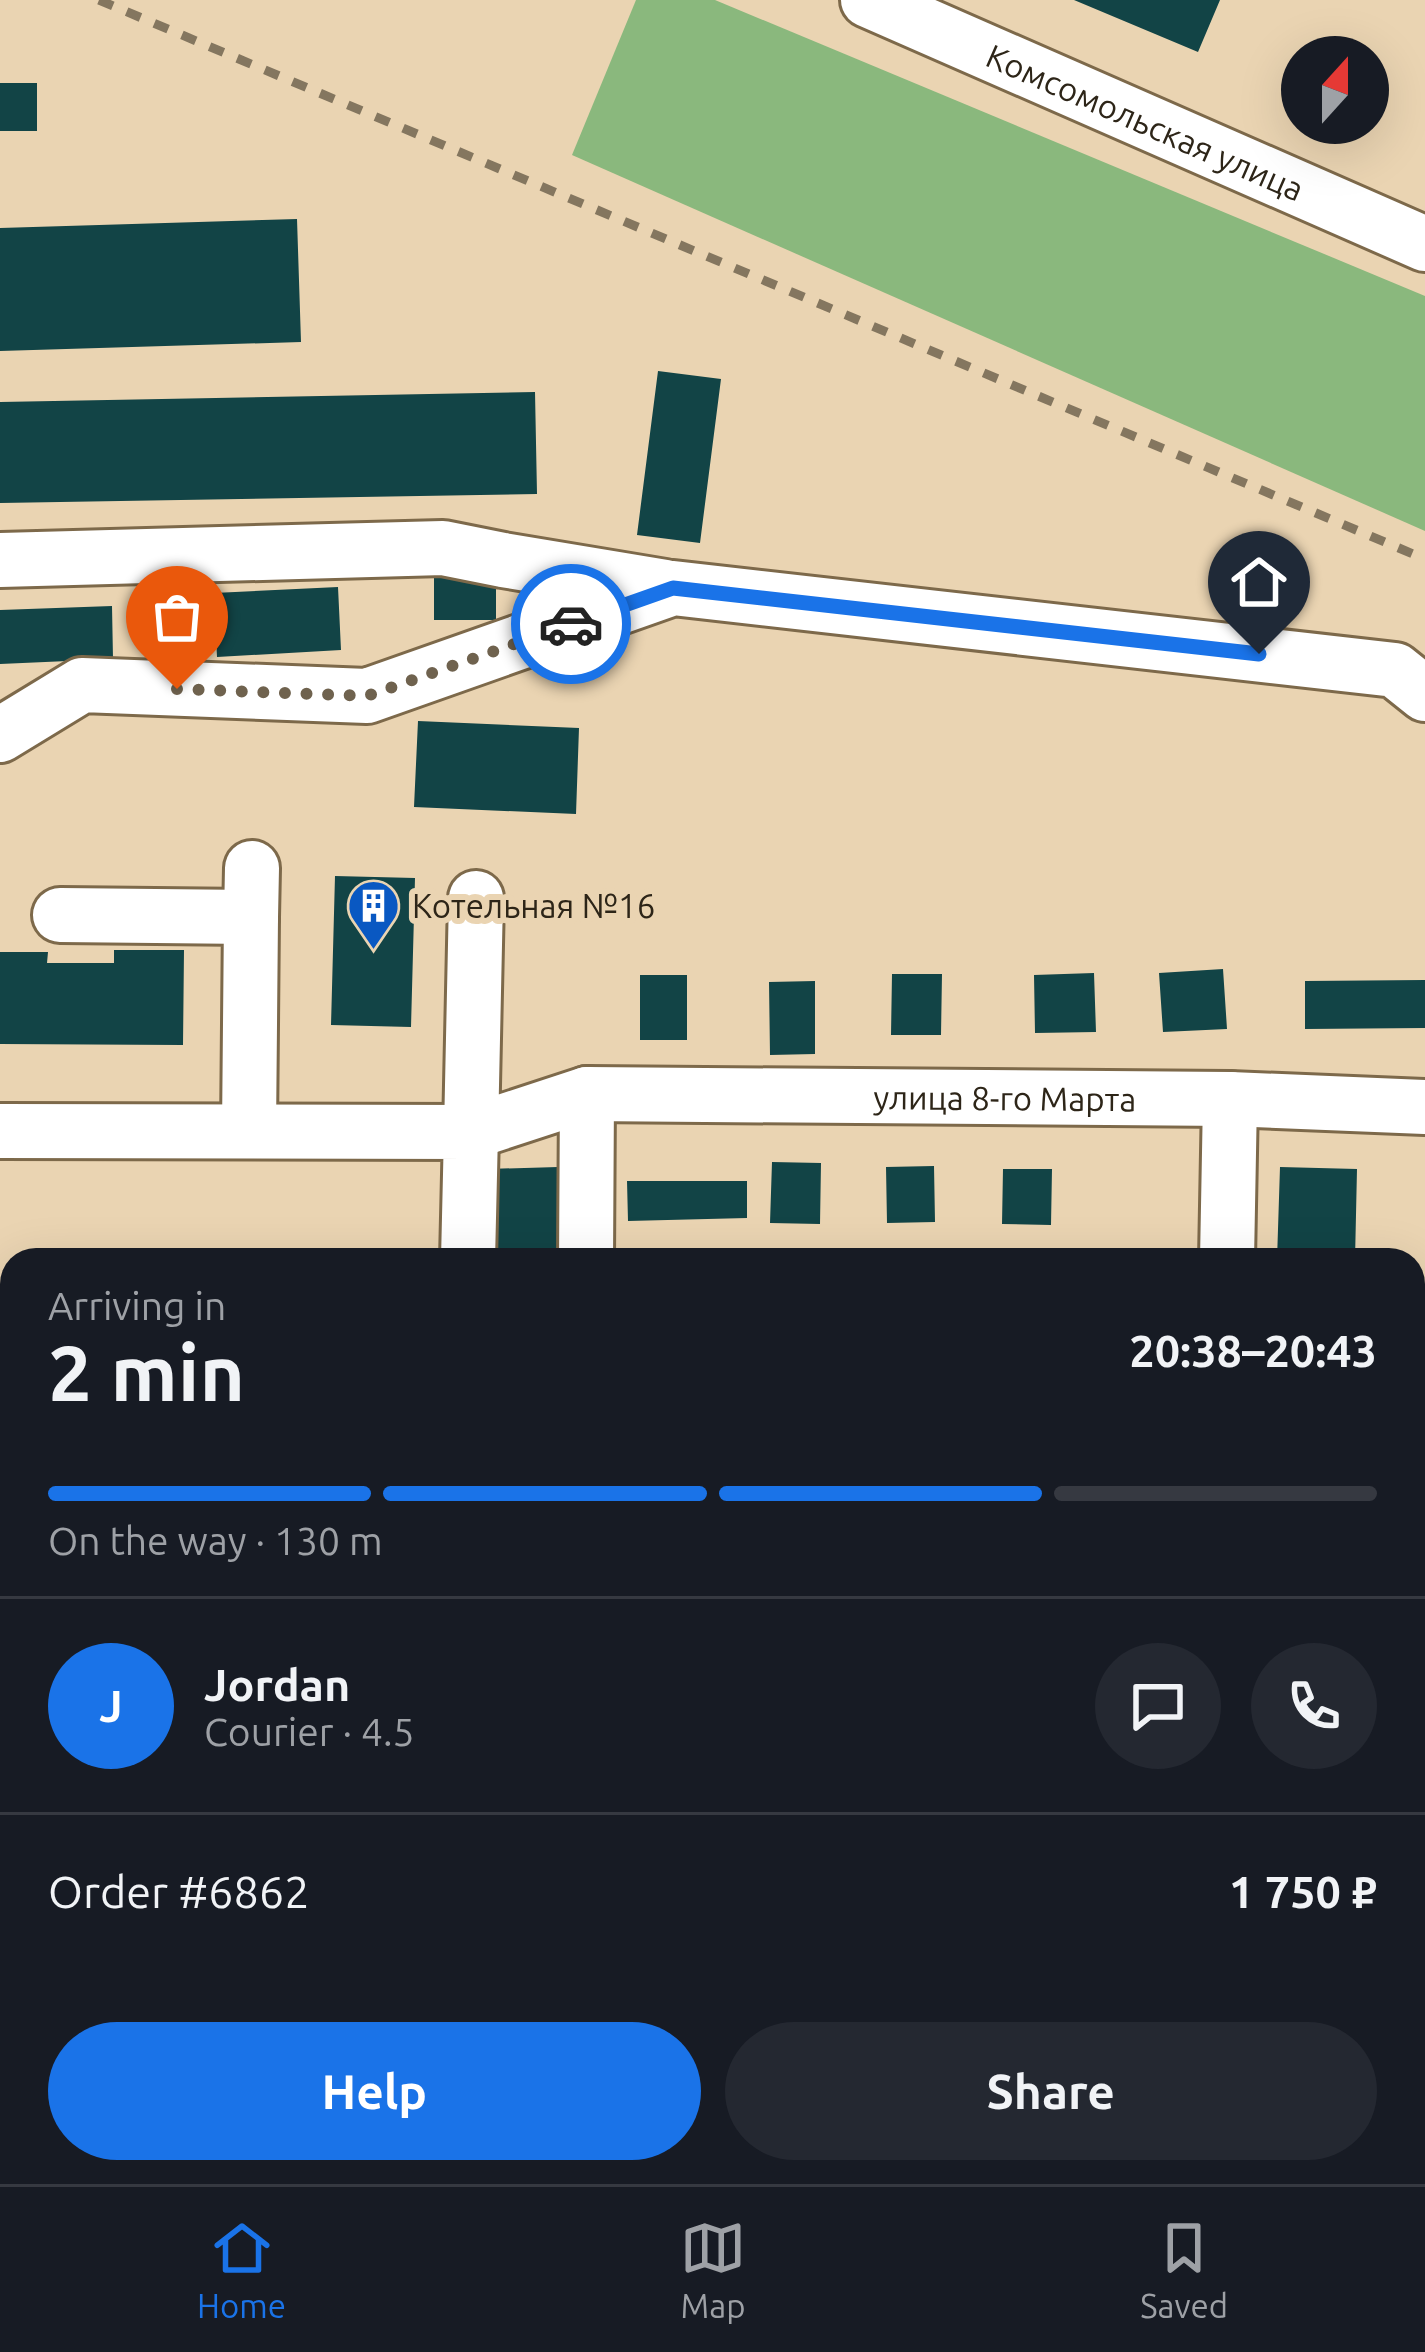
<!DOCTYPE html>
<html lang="en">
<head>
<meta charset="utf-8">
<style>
	:root { --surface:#171b24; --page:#242831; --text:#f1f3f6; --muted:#9ea1a6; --line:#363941; --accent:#1a73e8 }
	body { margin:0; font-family:Ubuntu,sans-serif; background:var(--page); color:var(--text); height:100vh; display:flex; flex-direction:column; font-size:45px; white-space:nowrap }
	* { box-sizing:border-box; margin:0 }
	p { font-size:39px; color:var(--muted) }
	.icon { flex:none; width:66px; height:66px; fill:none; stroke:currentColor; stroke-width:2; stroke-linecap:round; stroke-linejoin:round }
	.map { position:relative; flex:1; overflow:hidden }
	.panel { position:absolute; left:0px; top:1248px; width:1425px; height:936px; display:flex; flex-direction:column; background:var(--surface); border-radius:36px 36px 0 0; box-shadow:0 12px 48px #0002 }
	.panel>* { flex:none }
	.needle { width:78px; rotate:21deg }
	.fabs { position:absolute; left:1281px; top:36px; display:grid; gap:24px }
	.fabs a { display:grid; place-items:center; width:108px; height:108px; border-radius:50%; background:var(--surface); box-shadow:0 12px 48px #0002; font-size:60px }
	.pin { position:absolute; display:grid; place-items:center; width:102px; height:102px; color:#fff; margin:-123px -51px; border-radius:50% 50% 50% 0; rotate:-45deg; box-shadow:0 0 12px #0007 }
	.pin .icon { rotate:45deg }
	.courier { position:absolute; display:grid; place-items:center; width:120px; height:120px; margin:-60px; border:9px solid #1a73e8; border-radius:50%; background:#fff; color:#222; box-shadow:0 3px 15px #0007 }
	.overview em { font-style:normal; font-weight:700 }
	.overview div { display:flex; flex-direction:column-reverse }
	.overview { display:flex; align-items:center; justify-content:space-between; height:204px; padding:0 48px }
	h1 { font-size:78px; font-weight:700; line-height:90px }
	.bar { display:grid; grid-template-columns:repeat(4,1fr); gap:18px 12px; align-content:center; height:144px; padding:0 48px }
	.bar i { height:15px; border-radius:9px; background:var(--line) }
	.bar .active { background:var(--accent) }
	.bar p { grid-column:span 4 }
	.line { display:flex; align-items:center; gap:30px; padding:0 48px; border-top:3px solid var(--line) }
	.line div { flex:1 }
	.round { display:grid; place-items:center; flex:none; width:126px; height:126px; border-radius:63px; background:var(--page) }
	.primary-button { display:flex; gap:24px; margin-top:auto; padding:24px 48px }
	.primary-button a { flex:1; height:138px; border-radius:72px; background:var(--accent); color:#fff; font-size:48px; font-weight:700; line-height:138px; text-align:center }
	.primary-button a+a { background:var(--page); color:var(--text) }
	.tabs { display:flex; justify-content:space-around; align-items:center; height:168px; border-top:3px solid var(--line); background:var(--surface); font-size:33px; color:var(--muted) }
	.tabs a { display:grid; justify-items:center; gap:6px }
	.tabs .active { color:var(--accent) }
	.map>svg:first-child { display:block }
	.green { fill:#8ab87d }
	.building { fill:#124446 }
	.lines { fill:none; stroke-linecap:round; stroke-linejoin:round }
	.minor-casing { stroke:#7d694a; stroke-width:60 }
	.minor { stroke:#fff; stroke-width:54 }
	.rail { stroke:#84765f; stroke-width:9; stroke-dasharray:15 15; stroke-linecap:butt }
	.done { stroke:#6f624e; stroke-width:12; stroke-dasharray:0 21.6 }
	.route { stroke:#1a73e8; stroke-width:15 }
	.labels { text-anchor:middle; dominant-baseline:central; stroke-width:12; stroke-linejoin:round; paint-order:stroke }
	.street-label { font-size:33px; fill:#2d2518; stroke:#ead4b2 }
	.poi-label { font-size:33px; fill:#2d2518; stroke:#ead4b2; text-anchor:start }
</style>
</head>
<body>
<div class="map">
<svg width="1425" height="2184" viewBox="0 0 1425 2184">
	<rect width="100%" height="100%" fill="#ead4b2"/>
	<!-- green -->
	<path class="green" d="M636,0H715L1425,296V531L572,155Z"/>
	<!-- building -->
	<path class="building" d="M1074,0H1220L1198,52Z
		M0,83H37V131H0Z
		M297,219L301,342L0,351V228Z
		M658,371L721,379L700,543L637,535Z
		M535,392L537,494L0,503V402Z
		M434,575L496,576V620H434Z
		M338,587L341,650L217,657L214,593Z
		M112,606L113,659L0,664V610Z
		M418,721L579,728L576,814L414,807Z
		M335,876L415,878L411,1027L331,1025Z
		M114,950H184L183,1045L0,1044V952H48L47,963H114Z
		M1223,969L1227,1029L1163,1032L1159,973Z
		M1094,973L1096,1032L1035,1033L1034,975Z
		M892,974H942L941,1035H891Z
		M640,975H687V1040H640Z
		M1425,980V1028L1305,1029V981Z
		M815,981V1054L770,1055L769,982Z
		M772,1162L821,1163L820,1224L770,1223Z
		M934,1166L935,1222L887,1223L886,1167Z
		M558,1167L561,1260H488V1169Z
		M1280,1167L1357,1169L1355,1260H1277Z
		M1003,1169H1052L1051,1225L1002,1224Z
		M627,1181H747V1218L628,1221Z"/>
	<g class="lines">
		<defs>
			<g id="minor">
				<path id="s1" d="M868,0L1425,244"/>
				<path d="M0,560L443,548L503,560L665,587"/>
				<path d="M0,735L82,685L367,696L673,588L1395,670L1425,694"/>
				<path id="s2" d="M476,898L471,1132L587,1094L1230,1099L1425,1107"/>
				<path d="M60,915L251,917L249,1131"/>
				<path d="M251,917L252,868"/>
				<path d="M0,1131L471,1132L468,1260"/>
				<path d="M586,1260L587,1094"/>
				<path d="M1227,1260L1230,1099"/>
				<path d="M0,1400L12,1401"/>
				<path d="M1413,1546L1425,1548"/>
				<path d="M0,2126L12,2134"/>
			</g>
		</defs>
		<!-- minor casing -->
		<use href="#minor" class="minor-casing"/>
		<!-- minor -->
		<use href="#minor" class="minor"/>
		<!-- rail -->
		<path class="rail" d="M99,0L1425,559"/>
	</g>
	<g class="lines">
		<!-- done -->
		<path class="done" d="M177,689L367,696L571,624"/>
		<!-- route -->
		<path class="route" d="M571,624L673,588L1259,654"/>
	</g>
	<!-- icons -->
	<defs>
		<symbol id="building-pin" viewBox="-11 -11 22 30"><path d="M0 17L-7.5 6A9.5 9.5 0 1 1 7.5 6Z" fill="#0958c2" stroke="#ead4b2"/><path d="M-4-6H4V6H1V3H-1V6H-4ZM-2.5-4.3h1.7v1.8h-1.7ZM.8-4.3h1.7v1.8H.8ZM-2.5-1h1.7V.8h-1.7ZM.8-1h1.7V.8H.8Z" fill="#fff"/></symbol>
	</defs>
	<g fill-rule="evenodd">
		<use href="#building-pin" x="344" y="876" width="59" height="81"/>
	</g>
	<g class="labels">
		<!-- street labels -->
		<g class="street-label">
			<text stroke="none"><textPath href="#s1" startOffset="303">Комсомольская улица</textPath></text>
			<text stroke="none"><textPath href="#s2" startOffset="774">улица 8-го Марта</textPath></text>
		</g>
		<!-- poi labels -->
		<g class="poi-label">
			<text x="412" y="905">Котельная №16</text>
		</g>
	</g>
</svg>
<div class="fabs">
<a><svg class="needle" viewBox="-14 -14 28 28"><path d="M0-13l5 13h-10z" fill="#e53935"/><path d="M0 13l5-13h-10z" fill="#9ea1a6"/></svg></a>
</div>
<div class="pin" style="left:177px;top:689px;background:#ea580c"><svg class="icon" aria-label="bag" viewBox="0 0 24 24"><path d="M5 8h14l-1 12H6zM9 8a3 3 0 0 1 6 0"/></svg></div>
<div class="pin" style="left:1259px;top:654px;background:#1f2937"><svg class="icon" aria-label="home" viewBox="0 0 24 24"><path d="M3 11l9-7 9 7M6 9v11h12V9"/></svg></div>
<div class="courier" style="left:571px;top:624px"><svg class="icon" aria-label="car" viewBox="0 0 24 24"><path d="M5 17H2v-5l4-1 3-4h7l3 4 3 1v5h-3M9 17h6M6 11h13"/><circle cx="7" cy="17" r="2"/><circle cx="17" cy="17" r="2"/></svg></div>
<section class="panel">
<div class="overview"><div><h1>2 min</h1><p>Arriving in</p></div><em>20:38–20:43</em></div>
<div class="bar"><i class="active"></i><i class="active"></i><i class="active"></i><i></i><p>On the way · 130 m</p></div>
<div class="line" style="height:216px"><b class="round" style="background:var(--accent);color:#fff">J</b><div><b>Jordan</b><p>Courier · 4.5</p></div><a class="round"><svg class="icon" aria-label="chat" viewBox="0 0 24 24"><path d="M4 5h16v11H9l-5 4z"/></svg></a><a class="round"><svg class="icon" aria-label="phone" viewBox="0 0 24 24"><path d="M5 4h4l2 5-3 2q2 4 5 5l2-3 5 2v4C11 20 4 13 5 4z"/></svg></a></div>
<div class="line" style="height:156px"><div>Order #6862</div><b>1 750 ₽</b></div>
<div class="primary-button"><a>Help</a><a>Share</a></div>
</section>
</div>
<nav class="tabs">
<a class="active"><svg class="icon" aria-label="home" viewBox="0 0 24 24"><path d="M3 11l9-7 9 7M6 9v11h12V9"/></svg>Home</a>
<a><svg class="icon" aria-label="map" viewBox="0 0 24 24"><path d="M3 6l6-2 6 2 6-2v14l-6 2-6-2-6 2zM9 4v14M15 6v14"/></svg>Map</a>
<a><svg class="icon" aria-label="saved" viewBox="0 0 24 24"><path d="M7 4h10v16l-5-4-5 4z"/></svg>Saved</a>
</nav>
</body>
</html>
